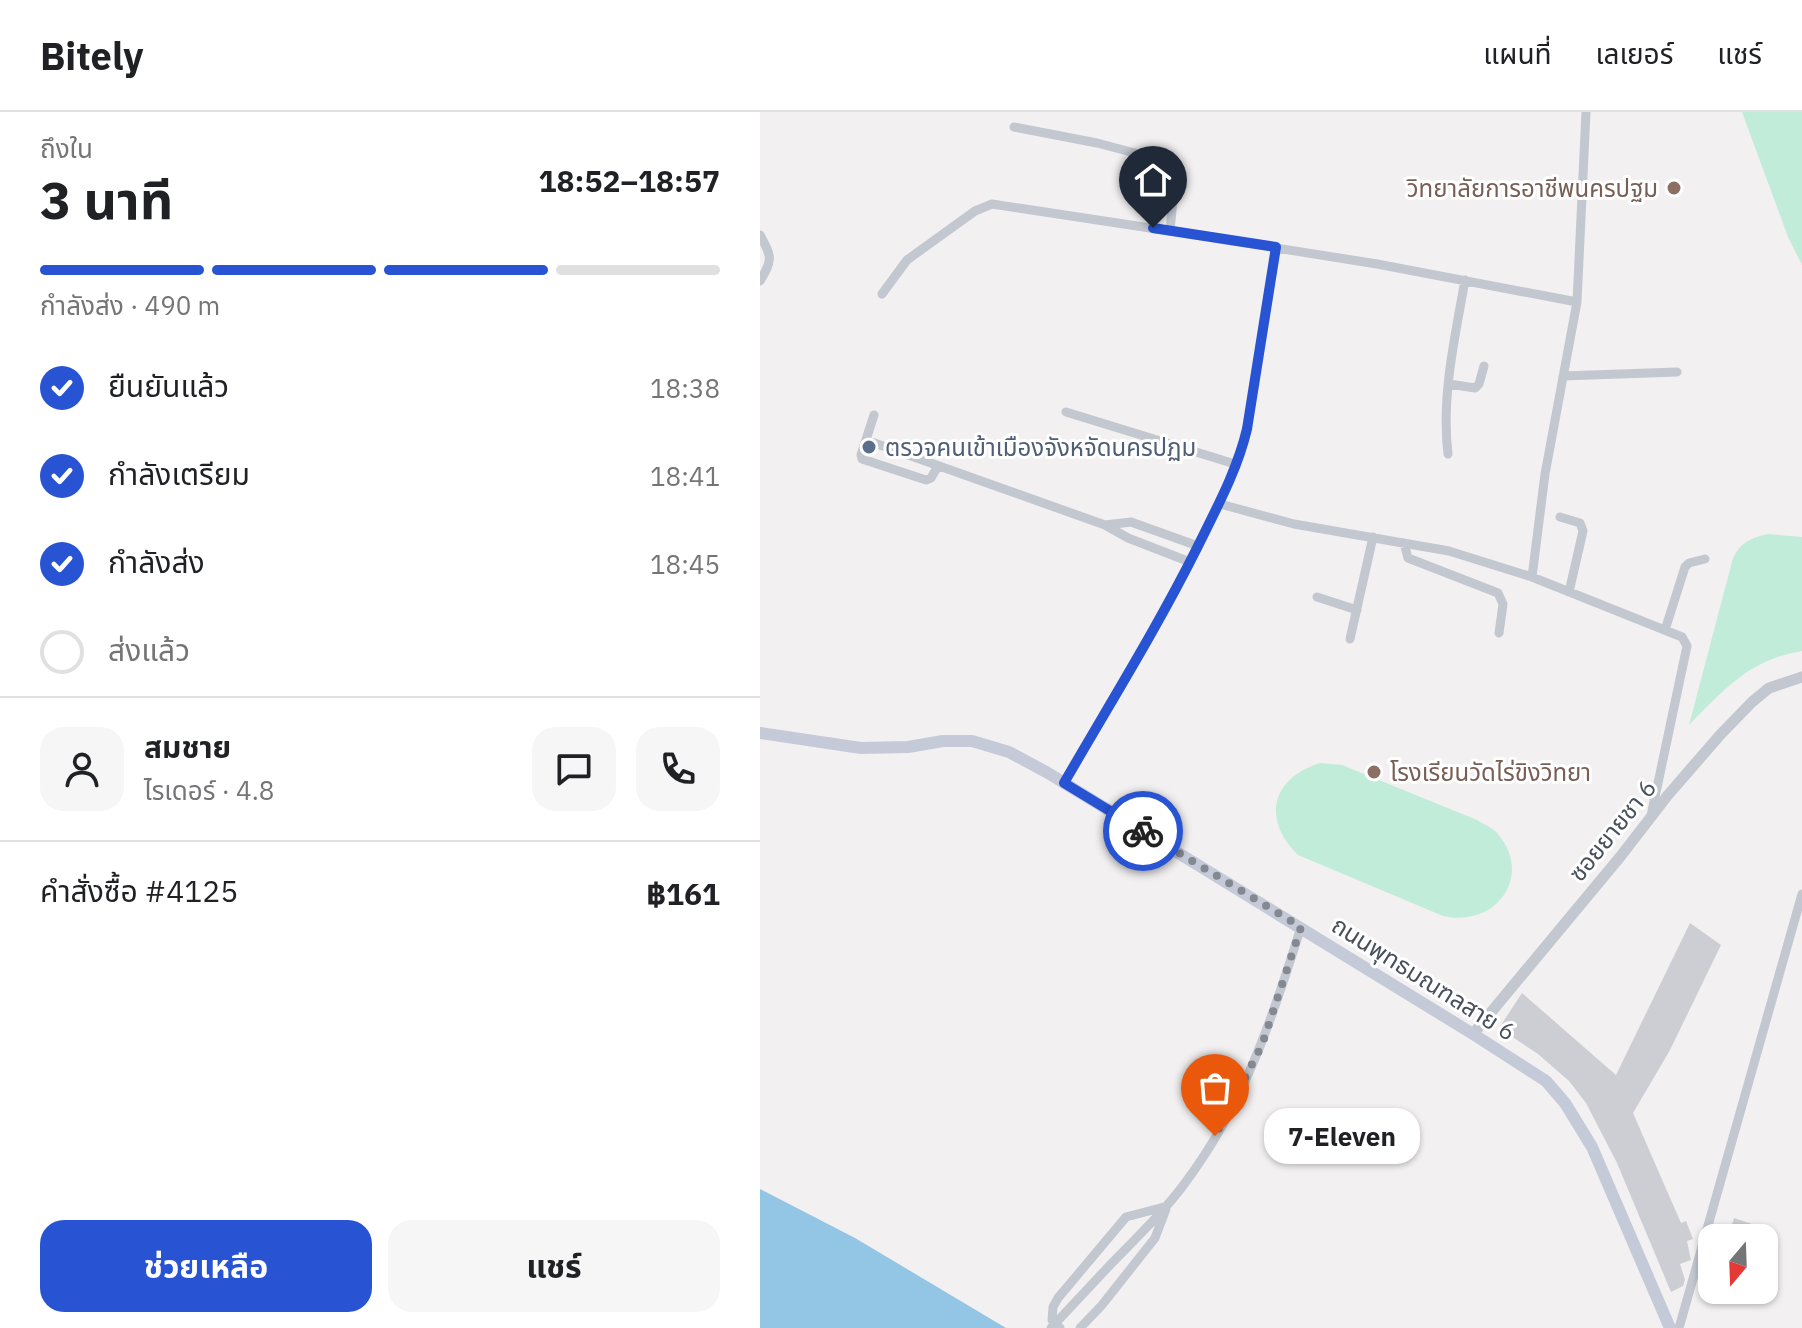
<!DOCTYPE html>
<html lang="th">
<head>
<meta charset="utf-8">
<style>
	:root { --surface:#fff; --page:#f6f6f6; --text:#202124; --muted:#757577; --line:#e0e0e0; --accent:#2854d4 }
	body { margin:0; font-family:"IBM Plex Sans","Noto Sans Thai",sans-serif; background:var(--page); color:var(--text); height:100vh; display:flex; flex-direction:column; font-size:30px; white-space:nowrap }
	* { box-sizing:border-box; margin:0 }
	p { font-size:26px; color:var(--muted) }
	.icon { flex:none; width:44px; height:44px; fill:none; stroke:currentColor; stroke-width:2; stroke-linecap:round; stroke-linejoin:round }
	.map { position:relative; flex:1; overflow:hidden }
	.panel { display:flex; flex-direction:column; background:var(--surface); width:760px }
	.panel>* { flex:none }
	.needle { width:52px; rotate:199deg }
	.buttons { position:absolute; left:938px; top:1112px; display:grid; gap:16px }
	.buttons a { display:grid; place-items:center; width:80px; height:80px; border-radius:16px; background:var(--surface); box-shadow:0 2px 6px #0004; font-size:40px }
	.pin { position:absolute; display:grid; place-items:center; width:68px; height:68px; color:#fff; margin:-82px -34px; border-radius:50% 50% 50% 0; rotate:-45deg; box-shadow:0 0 8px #0007 }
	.pin .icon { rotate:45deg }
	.courier { position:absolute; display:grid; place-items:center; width:80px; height:80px; margin:-40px; border:6px solid #2854d4; border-radius:50%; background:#fff; color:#222; box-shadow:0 2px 10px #0007 }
	.bubble { position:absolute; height:56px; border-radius:24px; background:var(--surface); box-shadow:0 2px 6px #0004; font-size:26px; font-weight:700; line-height:56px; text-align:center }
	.headline em { font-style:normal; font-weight:700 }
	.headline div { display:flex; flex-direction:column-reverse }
	.headline { display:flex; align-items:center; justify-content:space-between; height:136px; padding:0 40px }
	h1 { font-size:52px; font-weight:700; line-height:60px }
	.bar { display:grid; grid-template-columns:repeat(4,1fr); gap:12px 8px; align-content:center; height:96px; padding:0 40px }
	.bar i { height:10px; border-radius:6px; background:var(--line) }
	.bar .active { background:var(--accent) }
	.bar p { grid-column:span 4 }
	.line { display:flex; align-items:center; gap:20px; padding:0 40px; border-top:2px solid var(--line) }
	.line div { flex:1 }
	.round { display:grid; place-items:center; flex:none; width:84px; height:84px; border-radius:24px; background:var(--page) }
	ol { padding:0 40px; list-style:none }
	li { display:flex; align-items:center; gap:24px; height:88px }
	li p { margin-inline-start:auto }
	li .icon { padding:8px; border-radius:50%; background:var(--accent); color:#fff; stroke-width:4 }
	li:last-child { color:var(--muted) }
	li i { width:44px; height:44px; border:4px solid var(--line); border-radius:50% }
	.button { display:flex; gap:16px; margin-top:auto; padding:16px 40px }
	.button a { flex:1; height:92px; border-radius:24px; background:var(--accent); color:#fff; font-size:32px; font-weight:700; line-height:92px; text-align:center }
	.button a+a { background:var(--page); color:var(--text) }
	header { display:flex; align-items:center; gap:48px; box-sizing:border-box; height:112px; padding:0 40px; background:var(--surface); border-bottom:2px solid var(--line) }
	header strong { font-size:38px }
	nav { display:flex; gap:44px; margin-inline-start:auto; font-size:28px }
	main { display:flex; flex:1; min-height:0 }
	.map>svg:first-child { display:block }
	.green { fill:#c2ecda }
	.water { fill:#93c5e5 }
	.building { fill:#cdced4 }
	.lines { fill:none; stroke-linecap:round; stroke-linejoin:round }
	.minor { stroke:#c2c7d0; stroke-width:9 }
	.tertiary { stroke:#c2c7d0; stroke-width:11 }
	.secondary { stroke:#c4cad7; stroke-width:12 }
	.minor-bridge { stroke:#c2c7d0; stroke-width:9 }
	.done { stroke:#848890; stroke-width:8; stroke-dasharray:0 14.4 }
	.route { stroke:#2854d4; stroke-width:10 }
	.education-dot { fill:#8d6e63; stroke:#fff; stroke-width:3 }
	.service-dot { fill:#5c6f8a; stroke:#fff; stroke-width:3 }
	.labels { text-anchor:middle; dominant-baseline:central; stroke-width:6; stroke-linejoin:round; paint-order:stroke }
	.education-label { font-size:24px; fill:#785e54; stroke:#fff; text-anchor:end }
	.service-label { font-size:24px; fill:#4e5e75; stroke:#fff; text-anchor:start }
	.street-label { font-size:24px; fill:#49505c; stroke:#fff }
</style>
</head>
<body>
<header>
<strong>Bitely</strong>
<nav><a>แผนที่</a><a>เลเยอร์</a><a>แชร์</a></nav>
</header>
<main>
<section class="panel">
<div class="headline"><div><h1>3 นาที</h1><p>ถึงใน</p></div><em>18:52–18:57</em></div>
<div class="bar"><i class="active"></i><i class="active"></i><i class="active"></i><i></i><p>กำลังส่ง · 490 m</p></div>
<ol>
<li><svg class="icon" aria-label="check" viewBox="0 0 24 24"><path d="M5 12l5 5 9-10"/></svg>ยืนยันแล้ว<p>18:38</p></li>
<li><svg class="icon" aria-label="check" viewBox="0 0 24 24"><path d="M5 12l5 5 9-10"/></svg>กำลังเตรียม<p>18:41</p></li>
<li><svg class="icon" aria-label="check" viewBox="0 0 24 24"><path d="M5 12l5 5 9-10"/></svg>กำลังส่ง<p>18:45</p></li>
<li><i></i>ส่งแล้ว</li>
</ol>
<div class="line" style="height:144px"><a class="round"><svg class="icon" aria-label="person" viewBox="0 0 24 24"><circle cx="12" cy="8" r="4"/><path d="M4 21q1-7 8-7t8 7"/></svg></a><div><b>สมชาย</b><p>ไรเดอร์ · 4.8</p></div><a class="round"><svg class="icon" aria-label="chat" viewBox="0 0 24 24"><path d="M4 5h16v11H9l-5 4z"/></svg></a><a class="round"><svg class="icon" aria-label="phone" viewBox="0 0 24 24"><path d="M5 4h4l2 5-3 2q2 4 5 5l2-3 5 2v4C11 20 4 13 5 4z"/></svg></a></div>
<div class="line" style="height:104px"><div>คำสั่งซื้อ #4125</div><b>฿161</b></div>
<div class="button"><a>ช่วยเหลือ</a><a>แชร์</a></div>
</section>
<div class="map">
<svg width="1042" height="1216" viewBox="0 0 1042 1216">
	<rect width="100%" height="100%" fill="#f2f0f0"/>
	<!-- green -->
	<path class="green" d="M982,0H1042V153L1028,125Z
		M1008,422L1042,425V539C989,548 965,577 929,613L973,446C981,430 991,426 1008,422Z
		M560,651L582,653L717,708C723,712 733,716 738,722C774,765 735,816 683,804L538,743C501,707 512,666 560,651Z"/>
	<!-- water -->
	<path class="water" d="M0,1077L95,1126L246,1216H0Z"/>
	<!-- building -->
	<path class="building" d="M930,811L961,833L910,938L873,1001L921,1111L926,1109L933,1127L927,1129L931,1148L920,1152L925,1168L923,1174L911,1180L857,1051L826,991L809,969L778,942L739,916L762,881L856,963Z
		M974,1106L1007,1117L1004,1126H968Z"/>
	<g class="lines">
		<!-- minor -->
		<path class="minor" d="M254,15L337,31L413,51L416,56L410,119L617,152L817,190
			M0,123C12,145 13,147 0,169
			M122,182L147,148L215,99L232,92L410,119
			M803,264L917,260
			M689,272L715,276L719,272L724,254
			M306,300L475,352
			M114,303L101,343L102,347L166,368L171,366L178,354
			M106,328L345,413L368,426L430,450
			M688,342C681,285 695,225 705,168
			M460,392L534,412L689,439L772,465L922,525L927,534L891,704
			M800,405L820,411L823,419L809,480
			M345,413L371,410L438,434
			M644,431L648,446L738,481L743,492L739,521
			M772,465L785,362L817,190L826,0
			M557,485L597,498
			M905,518L925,455L929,451L945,447
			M590,527L613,425
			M304,671C349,593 397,516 437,436C456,397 478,359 487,317L516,135
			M350,1153C376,1126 403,1101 425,1071C484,992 512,908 541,815
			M300,1216L292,1208L293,1195L298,1186L366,1105L404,1095
			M320,1216L342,1193L395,1126L406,1097
			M919,1216L1042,782"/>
		<!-- tertiary -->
		<path class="tertiary" d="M713,922L860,745L908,683L960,623L992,590L1009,576L1042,565"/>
		<!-- secondary -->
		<path class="secondary" d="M0,621L101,636L148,635L183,629H212L249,640L288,661L713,922L786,969L805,991L832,1035L910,1216"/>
		<!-- minor-bridge -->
		<path class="minor-bridge" d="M291,1216L350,1153"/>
	</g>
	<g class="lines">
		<!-- done -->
		<path class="done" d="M383,719L541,815L502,933L455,1024"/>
		<!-- route -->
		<path class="route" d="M383,719L304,671C349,593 397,516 437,436C456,397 477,359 487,317L516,135L393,116"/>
	</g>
	<!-- markers -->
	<g class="education-dot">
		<circle cx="914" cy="76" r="8"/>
		<circle cx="614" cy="660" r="8"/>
	</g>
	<circle class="service-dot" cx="109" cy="335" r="8"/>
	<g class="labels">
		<!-- education labels -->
		<g class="education-label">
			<text x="898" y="76">วิทยาลัยการอาชีพนครปฐม</text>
			<text x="630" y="660" text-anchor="start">โรงเรียนวัดไร่ขิงวิทยา</text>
		</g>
		<!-- service labels -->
		<g class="service-label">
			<text x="125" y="335">ตรวจคนเข้าเมืองจังหจัดนครปฏม</text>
		</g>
		<!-- street labels -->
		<g class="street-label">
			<text transform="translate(852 718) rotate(-51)">ซอยยายชา 6</text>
			<text transform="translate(664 866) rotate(32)">ถนนพุทธมณฑลสาย 6</text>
		</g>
	</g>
</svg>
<div class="buttons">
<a><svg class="needle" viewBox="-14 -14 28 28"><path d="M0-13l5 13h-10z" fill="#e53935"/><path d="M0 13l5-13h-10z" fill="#757577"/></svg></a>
</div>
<div class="pin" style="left:455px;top:1024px;background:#ea580c"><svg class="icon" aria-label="bag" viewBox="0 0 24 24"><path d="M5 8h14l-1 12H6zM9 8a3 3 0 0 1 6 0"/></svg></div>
<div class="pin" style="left:393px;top:116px;background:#1f2937"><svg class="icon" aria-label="home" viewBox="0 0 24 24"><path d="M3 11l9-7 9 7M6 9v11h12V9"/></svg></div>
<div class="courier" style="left:383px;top:719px"><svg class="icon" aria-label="bike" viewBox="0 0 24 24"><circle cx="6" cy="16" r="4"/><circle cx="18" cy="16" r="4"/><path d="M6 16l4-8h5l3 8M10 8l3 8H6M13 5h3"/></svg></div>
<div class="bubble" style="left:504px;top:996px;width:156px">7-Eleven</div>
</div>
</main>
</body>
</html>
